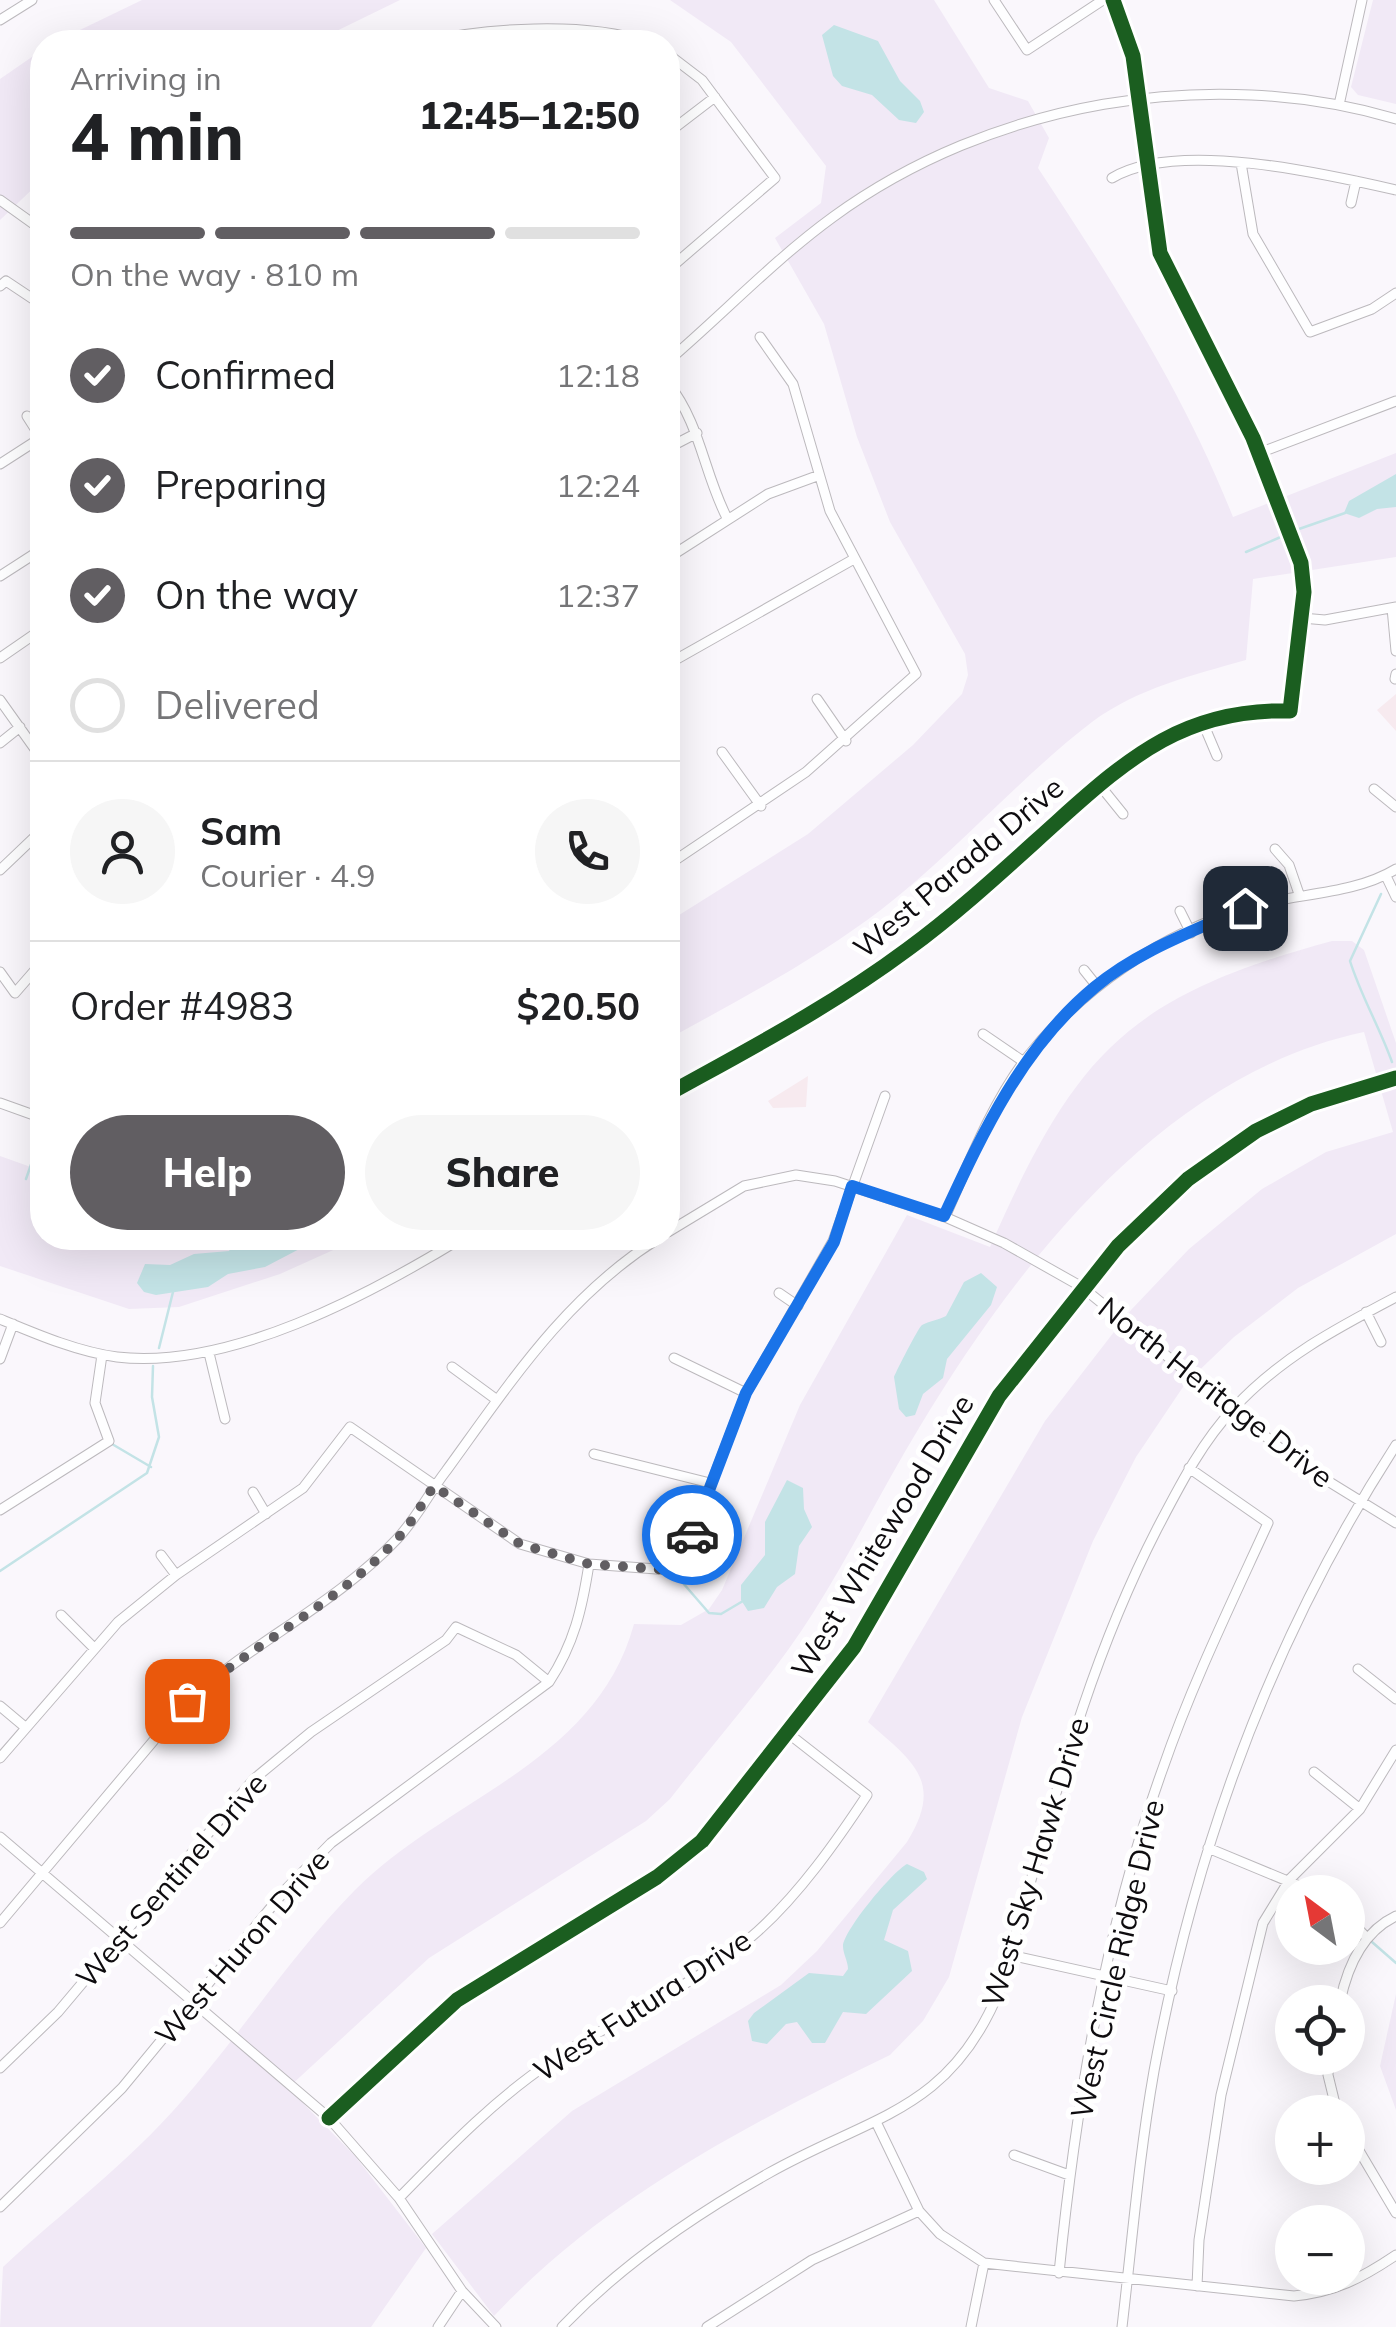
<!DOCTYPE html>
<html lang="en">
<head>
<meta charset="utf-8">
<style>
	:root { --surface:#fff; --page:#f6f6f6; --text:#202124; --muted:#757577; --line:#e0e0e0; --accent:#615e62 }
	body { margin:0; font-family:Mulish,sans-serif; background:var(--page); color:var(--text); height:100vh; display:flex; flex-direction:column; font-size:38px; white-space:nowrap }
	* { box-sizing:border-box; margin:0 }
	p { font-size:32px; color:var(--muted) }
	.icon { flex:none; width:55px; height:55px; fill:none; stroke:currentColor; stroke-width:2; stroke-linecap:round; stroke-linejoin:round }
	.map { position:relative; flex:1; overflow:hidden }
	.sheet { position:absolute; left:30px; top:30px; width:650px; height:1220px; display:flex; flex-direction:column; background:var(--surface); border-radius:40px; box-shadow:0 10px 40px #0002 }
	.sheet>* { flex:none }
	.needle { width:65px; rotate:328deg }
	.fabs { position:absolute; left:1275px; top:1875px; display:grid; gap:20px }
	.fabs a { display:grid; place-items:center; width:90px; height:90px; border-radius:50%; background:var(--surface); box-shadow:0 10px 40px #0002; font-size:50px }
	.pin { position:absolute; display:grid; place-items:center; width:85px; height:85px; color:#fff; margin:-42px; border-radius:20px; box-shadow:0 5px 15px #0006 }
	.courier { position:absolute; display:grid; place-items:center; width:100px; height:100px; margin:-50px; border:8px solid #1a73e8; border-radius:50%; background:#fff; color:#222; box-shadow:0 2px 12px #0007 }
	.summary em { font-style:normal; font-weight:800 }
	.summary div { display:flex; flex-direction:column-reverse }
	.summary { display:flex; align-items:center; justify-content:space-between; height:170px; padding:0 40px }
	h1 { font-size:65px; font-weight:800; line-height:75px }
	.bar { display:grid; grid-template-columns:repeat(4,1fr); gap:15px 10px; align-content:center; height:120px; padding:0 40px }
	.bar i { height:12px; border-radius:8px; background:var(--line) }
	.bar .on { background:var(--accent) }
	.bar p { grid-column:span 4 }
	.line { display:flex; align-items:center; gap:25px; padding:0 40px; border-top:2px solid var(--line) }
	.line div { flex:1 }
	.round { display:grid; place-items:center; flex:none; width:105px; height:105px; border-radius:52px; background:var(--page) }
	ol { padding:0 40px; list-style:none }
	li { display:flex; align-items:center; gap:30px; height:110px }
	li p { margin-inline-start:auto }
	li .icon { padding:10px; border-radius:50%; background:var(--accent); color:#fff; stroke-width:4 }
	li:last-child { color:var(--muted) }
	li i { width:55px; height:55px; border:5px solid var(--line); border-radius:50% }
	.button { display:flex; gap:20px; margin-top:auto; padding:20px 40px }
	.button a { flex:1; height:115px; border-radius:60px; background:var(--accent); color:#fff; font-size:40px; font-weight:800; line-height:115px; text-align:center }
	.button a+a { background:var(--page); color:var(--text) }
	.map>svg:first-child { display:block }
	.industrial { fill:#f7eaef }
	.green { fill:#f1e9f6 }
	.water { fill:#c3e3e6 }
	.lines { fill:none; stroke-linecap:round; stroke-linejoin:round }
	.stream { stroke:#c3e3e6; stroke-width:2.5 }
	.minor-casing { stroke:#bcb9bd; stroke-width:11 }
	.minor { stroke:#fefeff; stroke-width:9 }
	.cycleway-casing { stroke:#fff; stroke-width:21 }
	.cycleway { stroke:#1b5e20; stroke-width:15 }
	.done { stroke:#615e62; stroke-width:10; stroke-dasharray:0 18 }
	.route { stroke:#1a73e8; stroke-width:12 }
	.labels { text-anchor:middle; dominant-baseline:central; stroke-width:10; stroke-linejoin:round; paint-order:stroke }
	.street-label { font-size:30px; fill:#0e0c0f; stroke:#fff }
</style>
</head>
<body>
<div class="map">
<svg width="1396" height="2327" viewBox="0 0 1396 2327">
	<rect width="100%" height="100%" fill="#faf7fc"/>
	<!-- industrial -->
	<path class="industrial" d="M1396,694V731L1377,710Z
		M808,1076L806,1107L773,1108L768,1101Z"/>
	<!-- green -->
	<path class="green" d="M142,0H400L314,42H55Z
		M670,0H934L989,88L1028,101L1049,138L1038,168C1112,280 1183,391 1233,517L1396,453V557L1253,579L1246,660C1193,675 1138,688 1092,722C1020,777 956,852 882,909C815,960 741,999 668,1039V922L808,834L913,745L962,694L968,675L965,654L890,522L857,437L824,324L775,238L821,203L826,166L731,42Z
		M1373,0H1396V104L1358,95L1351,87Z
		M42,50V180L0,220V79Z
		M1332,941H1352L1364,950L1396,1043V1234L1298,1288L1234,1337L1185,1384L1136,1457L1093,1541L1022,1717L949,1977L923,2021L890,2055C747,2125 605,2198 494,2316L432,2234L572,2111L781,1985L817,1951L907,1842C945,1781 912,1761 868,1722L1045,1421L1131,1310L1189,1249L1262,1189L1326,1152L1393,1132L1364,1032C1164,1074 1019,1262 919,1428C882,1489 851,1553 813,1613C772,1678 718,1737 670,1799L646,1821L429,1958L288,2088L355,2156L426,2248L371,2327H0L3,2267C62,2212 128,2163 181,2102C241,2034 291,1955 355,1890C448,1797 596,1763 634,1624L681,1625L709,1609L722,1590L800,1405L907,1215L990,1247C1075,1054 1126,997 1332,941Z
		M0,1156L42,1171V1238H360L280,1274L179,1307L129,1309L0,1266Z
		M1396,1994V2110L1380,2066Z"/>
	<!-- water -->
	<path class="water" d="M834,25L878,41L900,81L920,101L924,112L916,123L899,120L872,95L842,86L833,76L822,35Z
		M1396,474V507L1377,509L1359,518L1344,513L1349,501Z
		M236,1238H307V1245L265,1267L228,1274L208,1287L156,1295L144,1292L137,1283L145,1264L170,1265L194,1254L229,1251Z
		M981,1273L997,1287L991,1305L947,1359L943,1378L923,1394L915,1415L906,1417L899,1409L894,1377C897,1370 918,1328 922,1325C929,1321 939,1320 946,1316L964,1282Z
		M787,1480L803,1488L804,1509L812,1527L799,1546L795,1574L777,1587L764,1608L748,1611L741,1600V1585L765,1555V1522Z
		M907,1864L924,1872L927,1879L893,1910L884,1940L908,1951L912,1971L866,2014L843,2012L825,2043H812L797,2022L786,2024L767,2044L752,2041L748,2021L754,2013L809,1973L843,1976L848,1969C848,1961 843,1954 843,1946C844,1930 893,1871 907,1864Z"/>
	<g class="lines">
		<!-- stream -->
		<path class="stream" d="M1299,529L1345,513
			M1246,552L1283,536
			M1381,894L1350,961C1361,996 1379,1026 1392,1062
			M26,1179L42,1133
			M159,1348L173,1292
			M112,1444L151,1467
			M0,1571L147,1473L159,1437L152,1397L153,1366
			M676,1575L709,1613L721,1614L743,1601
			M1372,1942L1396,1963"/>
		<defs>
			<path id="minor" d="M994,0L1027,50L1103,0
				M0,20L32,0
				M423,42C486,28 584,21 646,42
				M668,54L702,80L775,178L668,270
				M1339,105L1362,0
				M668,133L715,97
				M1241,163L1253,234L1310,332L1372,309L1396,293
				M1112,178C1176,139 1326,174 1396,190
				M0,200L42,230
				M1351,203L1356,181
				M0,286L6,281L42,305
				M668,361C723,314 774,260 833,217C991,102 1209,64 1396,119
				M668,383C701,425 703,471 727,518
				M27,416L41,438
				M668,448L697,433
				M1259,453L1396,401
				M0,464L42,437
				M668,558L768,494L817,476
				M0,576L42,549
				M1392,608L1396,651
				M1302,618L1325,620L1396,607
				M0,658L42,629
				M668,664L854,559
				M1395,679L1396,674
				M817,699L846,741
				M0,700L42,759
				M1203,723L1217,756
				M0,743L20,727
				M722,752L761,806
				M1098,783L1123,814
				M1374,789L1396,807
				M1275,849L1289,865L1299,894
				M668,865L806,772L916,674L830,511L793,384L760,337
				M0,870L42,830
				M1386,876L1396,897
				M1180,911L1191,933
				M1084,970L1096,985
				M0,972L15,993L42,962
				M983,1034L1024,1062
				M668,1094C751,1048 830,1007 908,949C960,911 1009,865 1058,821C1130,756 1187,708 1290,711L1304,592L1301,563L1253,438L1160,253L1133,56L1113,0
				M0,1103L42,1118
				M945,1217C968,1165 991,1105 1025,1060C1081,988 1161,934 1249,907C1296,893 1353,895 1396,869
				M668,1232L744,1186L796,1175L835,1181L945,1217L1004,1243L1082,1287L1297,1462L1396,1523
				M779,1293L798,1306
				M1366,1312L1381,1342
				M0,1319C36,1334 78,1352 117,1357C229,1370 369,1295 462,1238
				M209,1353L225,1419
				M674,1358L746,1393
				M0,1359L13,1324
				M452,1367L497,1400
				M594,1454L710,1483
				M253,1492L266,1514
				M0,1510L109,1441L95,1403L102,1355
				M161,1555L176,1575
				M61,1615L93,1647
				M1358,1669L1396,1699
				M0,1706L25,1727
				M0,1758L118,1622L176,1575L303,1488L350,1427L520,1544L589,1564L670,1570L690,1539L746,1393L833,1241L885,1096
				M1314,1772L1360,1809
				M0,1837L329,2118L399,2198L462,2291L496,2327
				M1208,1848L1314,1892
				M1348,1918L1367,1938
				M0,1923L187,1701C253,1642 337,1603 397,1539C416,1519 429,1493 446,1471C510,1383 566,1296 659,1238
				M1010,1955L1172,1991
				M1340,2002C1347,1968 1362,1932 1396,1916
				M1329,2058L1328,2075L1337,2112
				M0,2068L58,2012L254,1779L311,1732L446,1640L456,1627L516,1655L549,1682
				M329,2118L457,2000L657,1877L702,1841L854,1647L999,1396L1118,1246L1188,1179L1256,1131L1311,1104L1396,1078
				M877,2124L919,2211L940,2234L984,2263L1294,2296C1335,2292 1362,2278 1396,2255
				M1348,2132L1396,2213
				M1014,2155L1069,2175
				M1315,2176L1329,2168
				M399,2198C447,2149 495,2099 552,2061C618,2016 698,1986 758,1931C800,1893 836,1842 867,1795L789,1734
				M0,2207L122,2088L287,1888L331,1843L549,1682C574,1644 582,1609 589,1564
				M1059,2273C1076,2104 1105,1928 1163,1768C1192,1684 1231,1604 1268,1523L1189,1468
				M1197,2286L1199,2240L1221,2095L1263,1923L1290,1879L1360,1809L1396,1750
				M438,2327L462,2291
				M562,2327C622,2264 694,2215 769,2173C872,2115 950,2112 1000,1989C1047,1830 1080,1679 1157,1529C1179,1487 1201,1443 1234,1408C1280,1358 1337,1328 1396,1297
				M707,2327L812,2260L919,2211
				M971,2327L984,2263
				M1122,2327C1132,2242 1139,2156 1154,2071C1195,1848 1273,1635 1396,1445"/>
		</defs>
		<!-- minor casing -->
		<use href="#minor" class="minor-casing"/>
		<!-- minor -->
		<use href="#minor" class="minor"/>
		<defs>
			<path id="cycleway" d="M668,1094C751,1048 830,1007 908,949C960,911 1009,865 1058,821C1130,756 1187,708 1290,711L1304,592L1301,563L1253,438L1160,253L1133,56L1113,0
				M329,2118L457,2000L657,1877L702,1841L854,1647L999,1396L1118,1246L1188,1179L1256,1131L1311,1104L1396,1078"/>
		</defs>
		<!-- cycleway casing -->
		<use href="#cycleway" class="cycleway-casing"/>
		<!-- cycleway -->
		<use href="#cycleway" class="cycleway"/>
	</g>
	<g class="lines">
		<!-- done -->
		<path class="done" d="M187,1701C254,1643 339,1603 398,1538C412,1523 422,1503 434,1486L520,1544L589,1564L670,1570L692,1535"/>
		<!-- route -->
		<path class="route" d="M692,1535L746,1393L834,1242L852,1186L944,1216C983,1132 1022,1047 1095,987C1138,951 1194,931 1245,908"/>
	</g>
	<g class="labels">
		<!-- street labels -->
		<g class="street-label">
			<text transform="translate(958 867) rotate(-40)">West Parada Drive</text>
			<text transform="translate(1216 1392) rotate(38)">North Heritage Drive</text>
			<text transform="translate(882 1536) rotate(-59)">West Whitewood Drive</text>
			<text transform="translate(1035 1862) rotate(-73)">West Sky Hawk Drive</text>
			<text transform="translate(171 1880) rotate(-49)">West Sentinel Drive</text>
			<text transform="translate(242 1947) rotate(-49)">West Huron Drive</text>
			<text transform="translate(1117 1959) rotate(-77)">West Circle Ridge Drive</text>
			<text transform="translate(642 2005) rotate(-33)">West Futura Drive</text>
		</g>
	</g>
</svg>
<div class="fabs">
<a><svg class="needle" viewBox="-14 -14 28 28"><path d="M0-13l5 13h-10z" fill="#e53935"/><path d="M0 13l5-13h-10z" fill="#757577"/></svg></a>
<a><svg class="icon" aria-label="locate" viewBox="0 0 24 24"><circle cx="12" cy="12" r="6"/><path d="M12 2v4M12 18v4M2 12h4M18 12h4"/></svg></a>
<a>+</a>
<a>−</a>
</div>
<div class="pin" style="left:187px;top:1701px;background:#ea580c"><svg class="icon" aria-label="bag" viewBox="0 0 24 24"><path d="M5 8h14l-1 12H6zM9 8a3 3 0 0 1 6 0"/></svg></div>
<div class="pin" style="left:1245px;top:908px;background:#1f2937"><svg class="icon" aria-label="home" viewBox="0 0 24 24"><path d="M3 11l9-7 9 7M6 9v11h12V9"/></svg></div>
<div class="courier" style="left:692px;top:1535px"><svg class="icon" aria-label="car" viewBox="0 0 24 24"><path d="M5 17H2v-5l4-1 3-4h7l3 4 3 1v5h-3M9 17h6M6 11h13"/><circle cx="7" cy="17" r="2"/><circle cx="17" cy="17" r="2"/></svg></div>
<section class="sheet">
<div class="summary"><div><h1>4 min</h1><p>Arriving in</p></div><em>12:45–12:50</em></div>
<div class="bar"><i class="on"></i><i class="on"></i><i class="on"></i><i></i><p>On the way · 810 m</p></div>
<ol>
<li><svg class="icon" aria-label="check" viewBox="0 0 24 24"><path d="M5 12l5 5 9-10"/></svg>Confirmed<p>12:18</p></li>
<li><svg class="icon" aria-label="check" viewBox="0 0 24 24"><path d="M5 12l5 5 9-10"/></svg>Preparing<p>12:24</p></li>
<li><svg class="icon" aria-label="check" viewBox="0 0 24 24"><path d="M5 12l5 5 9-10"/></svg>On the way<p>12:37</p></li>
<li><i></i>Delivered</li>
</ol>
<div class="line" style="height:180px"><a class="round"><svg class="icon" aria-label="person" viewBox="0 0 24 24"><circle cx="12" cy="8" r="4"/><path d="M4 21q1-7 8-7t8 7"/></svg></a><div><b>Sam</b><p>Courier · 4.9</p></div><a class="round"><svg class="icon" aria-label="phone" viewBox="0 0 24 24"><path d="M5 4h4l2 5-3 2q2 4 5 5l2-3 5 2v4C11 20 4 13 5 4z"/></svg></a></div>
<div class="line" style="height:130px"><div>Order #4983</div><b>$20.50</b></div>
<div class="button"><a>Help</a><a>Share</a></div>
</section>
</div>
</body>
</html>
